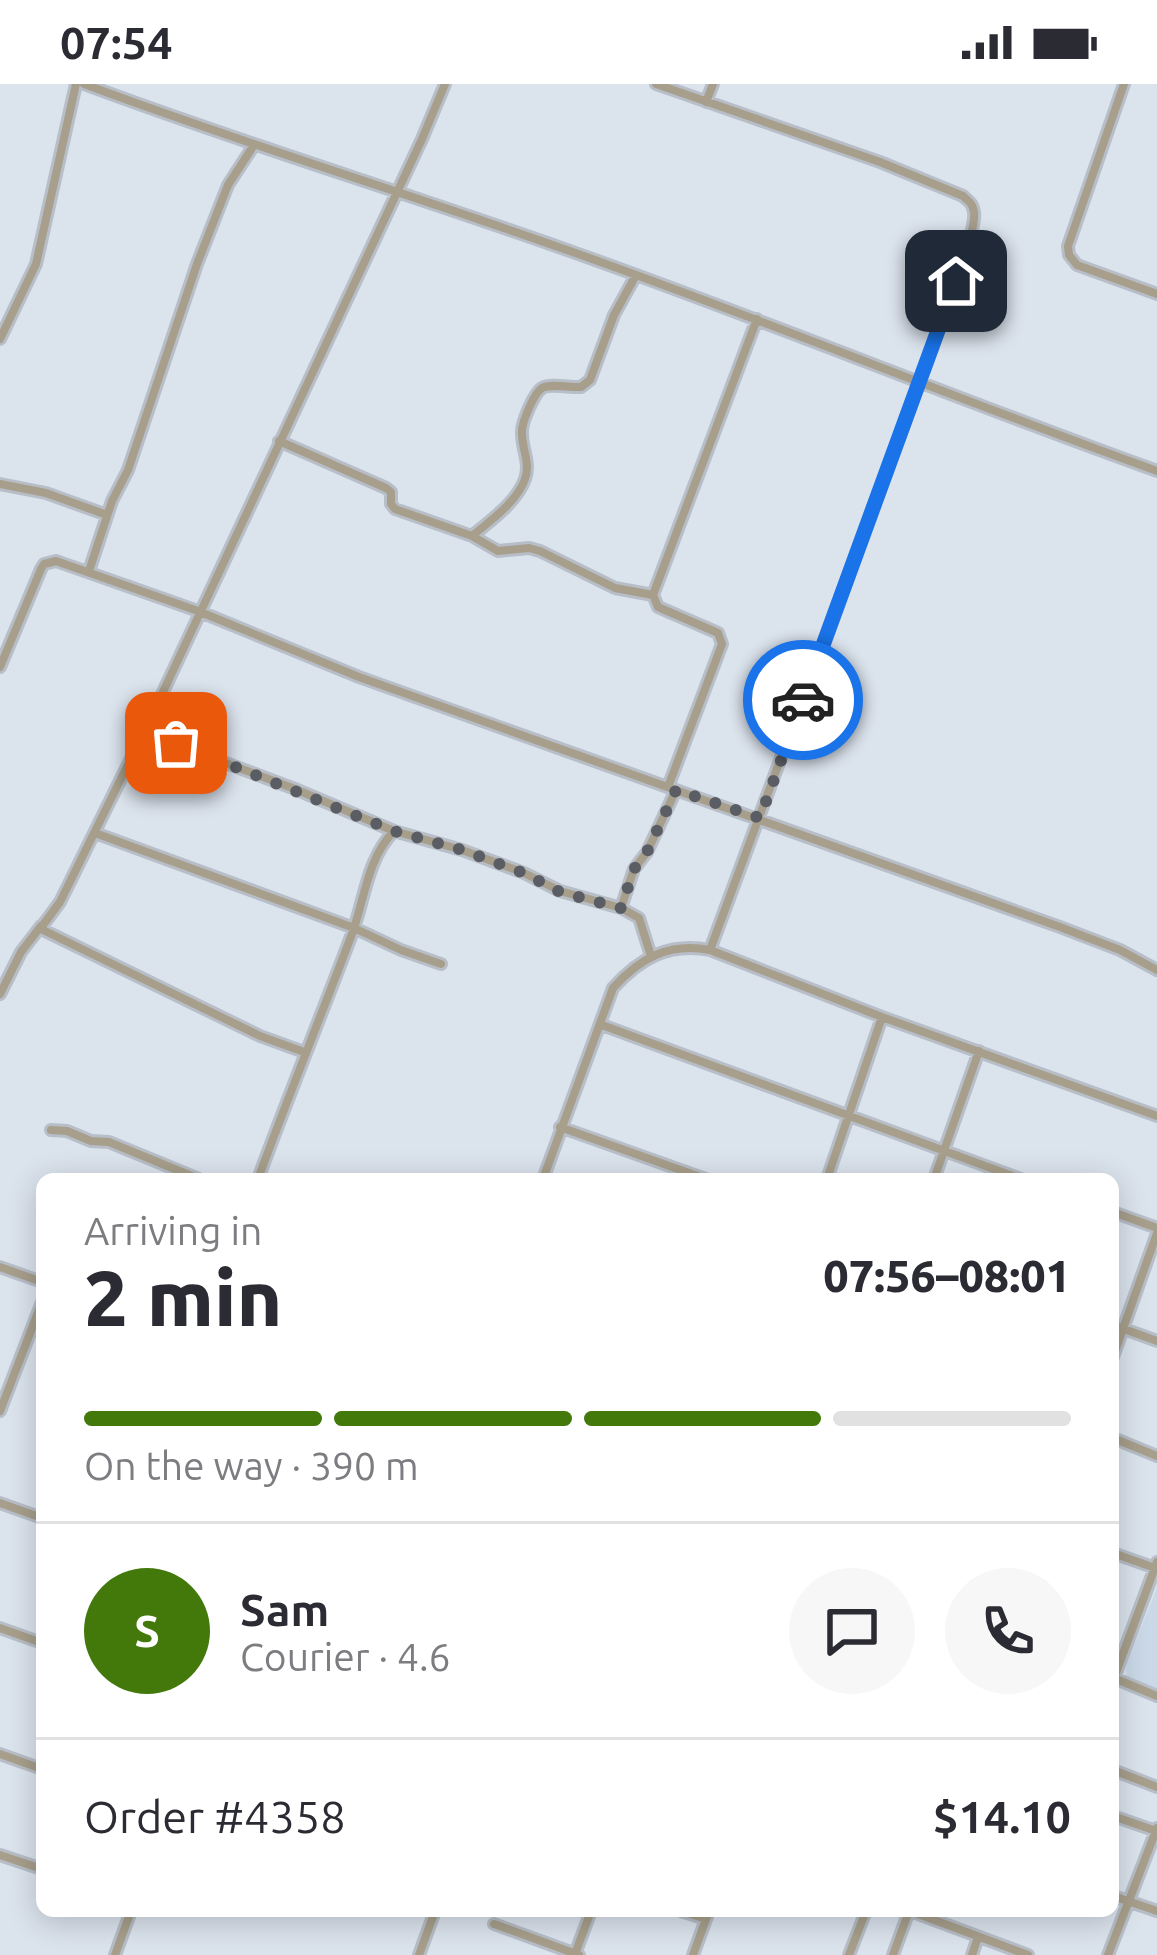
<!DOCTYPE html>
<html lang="en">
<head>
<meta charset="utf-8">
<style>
	:root { --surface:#fff; --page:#f7f7f7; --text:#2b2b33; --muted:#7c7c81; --line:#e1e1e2; --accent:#42790a }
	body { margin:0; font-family:Ubuntu,sans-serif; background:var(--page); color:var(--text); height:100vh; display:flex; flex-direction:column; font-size:45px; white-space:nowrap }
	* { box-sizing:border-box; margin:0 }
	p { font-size:39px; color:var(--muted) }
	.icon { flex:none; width:66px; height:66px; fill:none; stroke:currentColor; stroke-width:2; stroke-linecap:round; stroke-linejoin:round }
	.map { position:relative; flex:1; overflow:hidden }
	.details { position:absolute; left:36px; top:1089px; width:1083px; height:744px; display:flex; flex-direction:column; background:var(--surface); border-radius:18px; box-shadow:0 6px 30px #0003 }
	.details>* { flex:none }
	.pin { position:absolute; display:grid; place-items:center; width:102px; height:102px; color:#fff; margin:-51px; border-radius:24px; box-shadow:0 6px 18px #0006 }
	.courier { position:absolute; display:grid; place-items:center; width:120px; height:120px; margin:-60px; border:9px solid #1a73e8; border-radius:50%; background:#fff; color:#222; box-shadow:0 3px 15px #0007 }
	.summary em { font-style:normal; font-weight:800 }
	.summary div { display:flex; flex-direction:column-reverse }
	.summary { display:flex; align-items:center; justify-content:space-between; height:204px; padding:0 48px }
	h1 { font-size:78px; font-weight:800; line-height:90px }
	.bar { display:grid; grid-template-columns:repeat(4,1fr); gap:18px 12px; align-content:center; height:144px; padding:0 48px }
	.bar i { height:15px; border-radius:9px; background:var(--line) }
	.bar .selected { background:var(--accent) }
	.bar p { grid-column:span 4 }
	.line { display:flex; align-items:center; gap:30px; padding:0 48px; border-top:3px solid var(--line) }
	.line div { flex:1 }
	.round { display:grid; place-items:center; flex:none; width:126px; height:126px; border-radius:63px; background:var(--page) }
	.status { display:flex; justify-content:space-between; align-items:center; height:84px; padding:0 60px; background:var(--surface); direction:ltr }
	.status svg { height:33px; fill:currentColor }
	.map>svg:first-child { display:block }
	.built { fill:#cad8e8 }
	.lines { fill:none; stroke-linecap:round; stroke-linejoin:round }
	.minor-casing { stroke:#b7bec7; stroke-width:14 }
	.minor { stroke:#a79f8b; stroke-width:8 }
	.done { stroke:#5a5e64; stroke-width:12; stroke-dasharray:0 21.6 }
	.route { stroke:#1a73e8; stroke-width:15 }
</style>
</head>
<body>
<div class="status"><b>07:54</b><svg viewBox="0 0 49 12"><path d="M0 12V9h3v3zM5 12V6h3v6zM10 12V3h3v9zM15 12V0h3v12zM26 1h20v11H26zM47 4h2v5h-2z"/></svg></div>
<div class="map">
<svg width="1157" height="1871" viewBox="0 0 1157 1871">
	<rect width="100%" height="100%" fill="#dbe3ed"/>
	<!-- built -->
	<path class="built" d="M1157,1504V1609L1131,1599L1127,1594L1126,1581Z"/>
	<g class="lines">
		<defs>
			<path id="minor" d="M84,0C244,60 407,109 567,166C765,236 959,316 1157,387
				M656,0L880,78L963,112C969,118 972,118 974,128C977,149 942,236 933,262L710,866
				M1124,0L1068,162L1069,171L1077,181L1157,210
				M706,18L713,0
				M0,255L36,180L76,0
				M279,357L386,404L391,408V420L395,425L472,452L498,467L529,464L540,467L615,504L653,511L658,523L718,549L722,560L668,703
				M0,400L46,409L107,431
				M472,452C490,437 517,418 525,395C531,378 521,364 522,347C522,338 534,309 542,304C551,299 571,304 581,303L590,296L614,231L636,191
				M89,487L112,417L128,386L197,180L228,101L254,61
				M653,511L757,235
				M0,583L41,485L44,480L56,477L198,527L359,593L1060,843L1120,866L1157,886
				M148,641L153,649L162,655L295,705L394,747L462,766L524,789L560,807L621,824L639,834L651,872
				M95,749L354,844L401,866L441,880
				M621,824L634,785L647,768L676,706
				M0,910L21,868L41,842
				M602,941L1021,1095
				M304,968L260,952L43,846V841L60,818L148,640L422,55L445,0
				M560,1043L706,1095
				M51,1046L67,1047L91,1057L109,1058L199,1095
				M258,1095C288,1013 321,932 352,850C365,814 367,775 394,747
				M543,1095L613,904C640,874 669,858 710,866L882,933L1157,1032
				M827,1095L882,933
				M934,1095L979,967
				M1113,1128L1157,1144
				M0,1183L42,1198
				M1113,1241L1157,1257
				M1113,1273L1157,1149
				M0,1327L42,1218
				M1113,1354L1157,1372
				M0,1419L42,1434
				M1113,1469L1155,1484
				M0,1544L42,1559
				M1114,1594L1157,1478
				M1114,1594L1157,1612
				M0,1670L42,1685
				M1113,1686L1157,1703
				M1113,1732L1156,1747
				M0,1771L42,1785
				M1113,1812L1157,1827
				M681,1827L706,1835
				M910,1827L1028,1871
				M494,1840L579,1871
				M575,1870L591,1827
				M115,1871L131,1827
				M419,1871L435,1827
				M693,1871L709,1827
				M849,1871L866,1827
				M893,1871L909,1827
				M972,1871L978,1853
				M1108,1871L1157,1744"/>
		</defs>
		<!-- minor casing -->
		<use href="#minor" class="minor-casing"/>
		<!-- minor -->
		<use href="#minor" class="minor"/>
	</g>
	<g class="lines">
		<!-- done -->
		<path class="done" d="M176,659L394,747L462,766L524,789L560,808L621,824L634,785L647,768L676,706L760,734L803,616"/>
		<!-- route -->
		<path class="route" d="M803,616L956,197"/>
	</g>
</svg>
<div class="pin" style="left:176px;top:659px;background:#ea580c"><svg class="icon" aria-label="bag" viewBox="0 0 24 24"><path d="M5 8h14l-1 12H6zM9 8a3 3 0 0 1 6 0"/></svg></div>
<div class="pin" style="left:956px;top:197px;background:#1f2937"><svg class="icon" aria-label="home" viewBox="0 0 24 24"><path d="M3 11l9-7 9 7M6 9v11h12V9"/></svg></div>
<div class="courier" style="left:803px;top:616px"><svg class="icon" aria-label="car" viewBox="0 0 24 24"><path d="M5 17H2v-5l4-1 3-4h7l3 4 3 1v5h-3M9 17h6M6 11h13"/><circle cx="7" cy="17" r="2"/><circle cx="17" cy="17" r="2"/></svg></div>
<section class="details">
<div class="summary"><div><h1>2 min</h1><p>Arriving in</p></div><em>07:56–08:01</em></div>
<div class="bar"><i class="selected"></i><i class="selected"></i><i class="selected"></i><i></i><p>On the way · 390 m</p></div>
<div class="line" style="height:216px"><b class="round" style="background:var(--accent);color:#fff">S</b><div><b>Sam</b><p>Courier · 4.6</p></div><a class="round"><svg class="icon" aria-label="chat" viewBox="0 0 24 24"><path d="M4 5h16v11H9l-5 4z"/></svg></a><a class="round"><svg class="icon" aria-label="phone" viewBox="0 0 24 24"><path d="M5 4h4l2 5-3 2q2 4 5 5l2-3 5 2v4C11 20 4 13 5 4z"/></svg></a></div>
<div class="line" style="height:156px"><div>Order #4358</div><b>$14.10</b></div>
</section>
</div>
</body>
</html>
